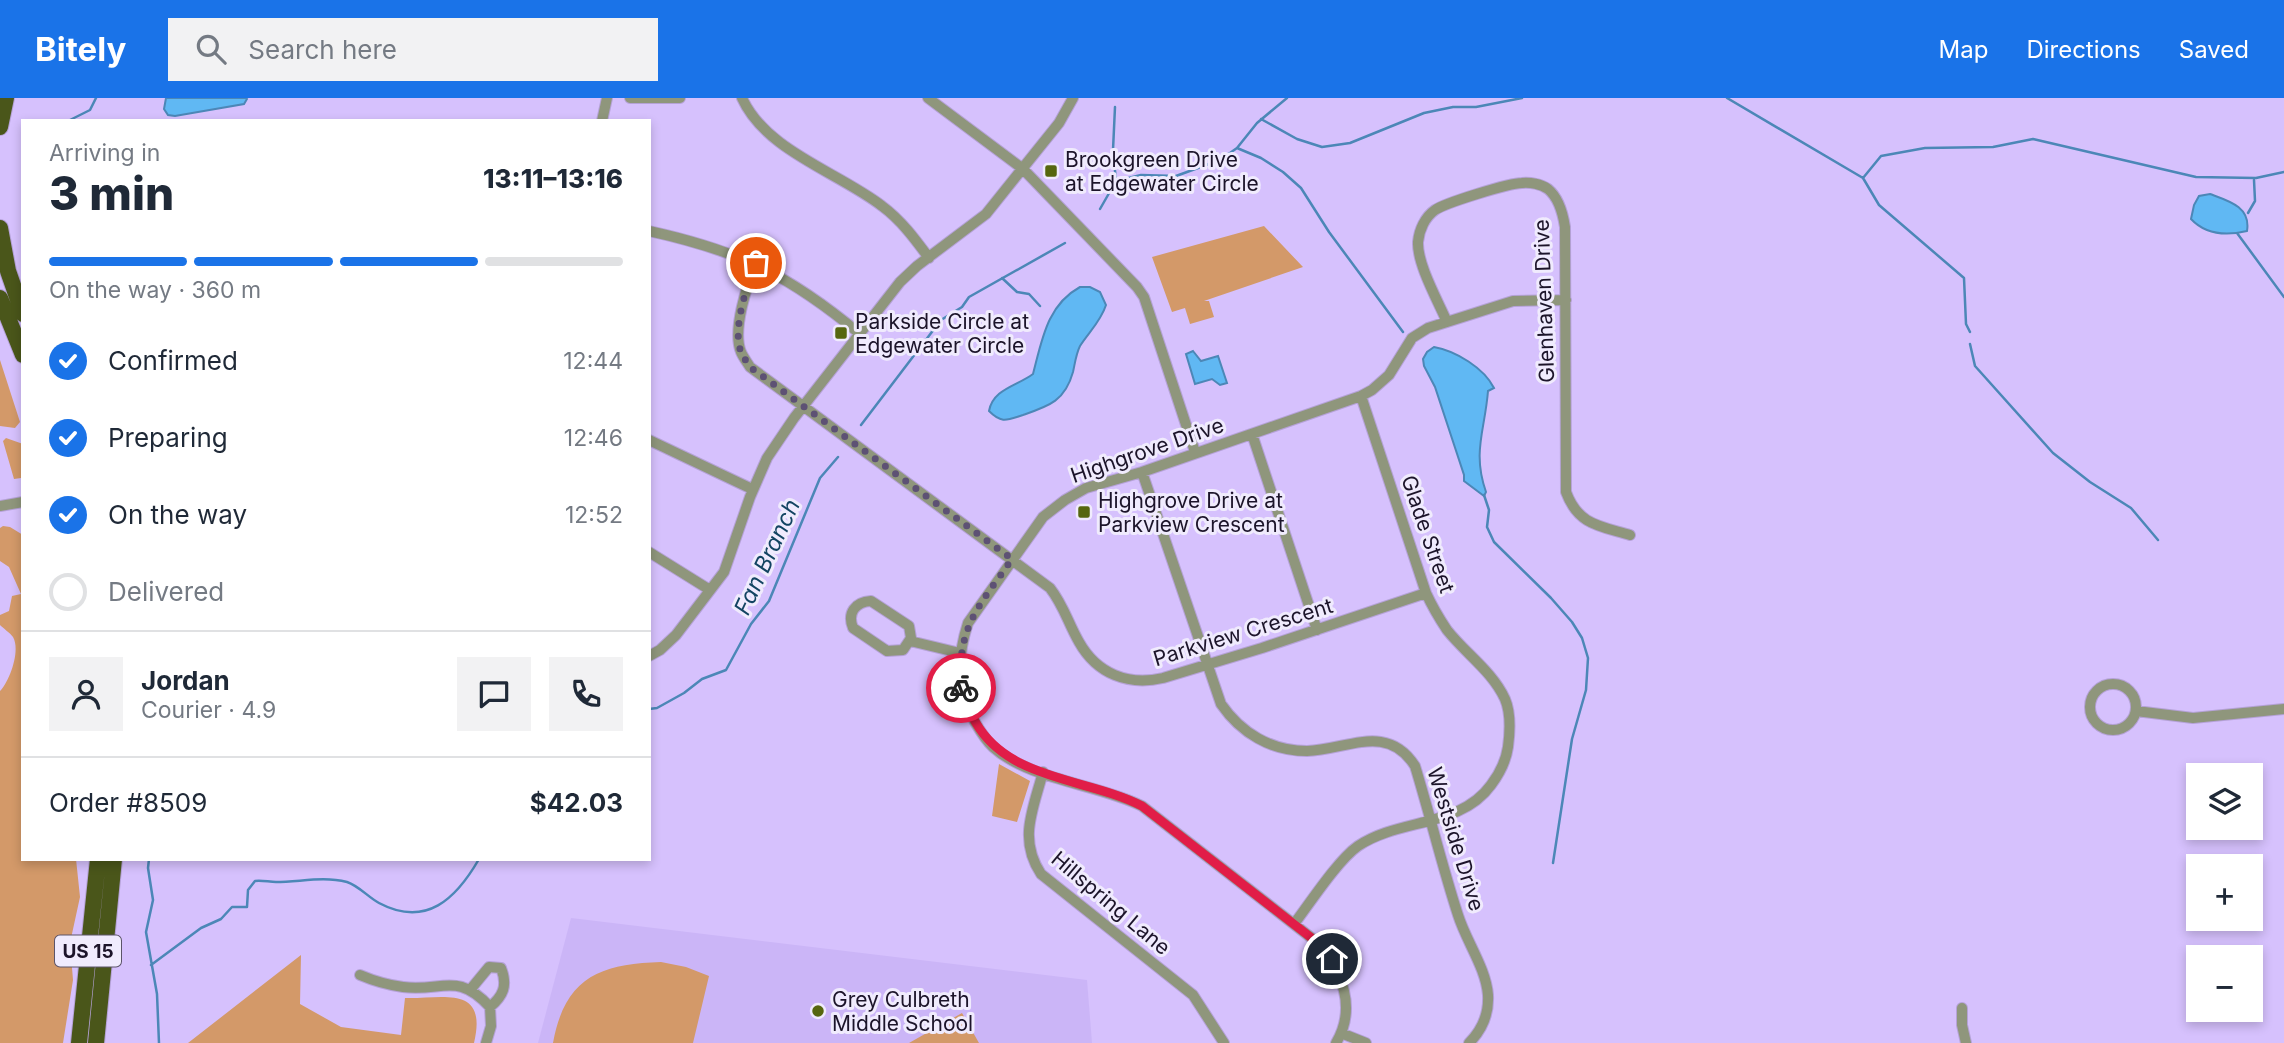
<!DOCTYPE html>
<html lang="en">
<head>
<meta charset="utf-8">
<style>
	:root { --surface:#fff; --page:#f2f2f3; --text:#1f2937; --muted:#747a83; --line:#e0e1e3; --accent:#1a73e8 }
	body { margin:0; font-family:Inter,sans-serif; background:var(--page); color:var(--text); height:100vh; display:flex; flex-direction:column; font-size:26px; white-space:nowrap }
	* { box-sizing:border-box; margin:0 }
	p { font-size:23px; color:var(--muted) }
	.icon { flex:none; width:38px; height:38px; fill:none; stroke:currentColor; stroke-width:2; stroke-linecap:round; stroke-linejoin:round }
	.map { position:relative; flex:1; overflow:hidden }
	.details { position:absolute; left:21px; top:21px; width:630px; height:742px; display:flex; flex-direction:column; background:var(--surface); border-radius:0px; box-shadow:0 4px 10px #0003 }
	.details>* { flex:none }
	.tools { position:absolute; left:2186px; top:665px; display:grid; gap:14px }
	.tools a { display:grid; place-items:center; width:77px; height:77px; border-radius:0px; background:var(--surface); box-shadow:0 4px 10px #0003; font-size:35px }
	.pin { position:absolute; display:grid; place-items:center; width:60px; height:60px; color:#fff; margin:-30px; border:4px solid #fff; border-radius:50%; box-shadow:0 2px 7px #0007 }
	.courier { position:absolute; display:grid; place-items:center; width:70px; height:70px; margin:-35px; border:5px solid #e11d48; border-radius:50%; background:#fff; color:#222; box-shadow:0 2px 9px #0007 }
	.summary em { font-style:normal; font-weight:800 }
	.summary div { display:flex; flex-direction:column-reverse }
	.summary { display:flex; align-items:center; justify-content:space-between; height:119px; padding:0 28px }
	h1 { font-size:46px; font-weight:800; line-height:52px }
	.bar { display:grid; grid-template-columns:repeat(4,1fr); gap:10px 7px; align-content:center; height:84px; padding:0 28px }
	.bar i { height:9px; border-radius:5px; background:var(--line) }
	.bar .selected { background:var(--accent) }
	.bar p { grid-column:span 4 }
	.line { display:flex; align-items:center; gap:18px; padding:0 28px; border-top:2px solid var(--line) }
	.line div { flex:1 }
	.round { display:grid; place-items:center; flex:none; width:74px; height:74px; border-radius:0px; background:var(--page) }
	ol { padding:0 28px; list-style:none }
	li { display:flex; align-items:center; gap:21px; height:77px }
	li p { margin-inline-start:auto }
	li .icon { padding:7px; border-radius:50%; background:var(--accent); color:#fff; stroke-width:4 }
	li:last-child { color:var(--muted) }
	li i { width:38px; height:38px; border:4px solid var(--line); border-radius:50% }
	header { display:flex; align-items:center; gap:42px; box-sizing:border-box; height:98px; padding:0 35px; background:var(--accent); color:#fff }
	header strong { font-size:33px }
	nav { display:flex; gap:38px; margin-inline-start:auto; font-size:24px }
	.search { width:490px; height:63px; background:var(--page); display:flex; align-items:center; gap:18px; box-sizing:border-box; padding:0 24px; border-radius:0px; color:var(--muted); font-size:26px }
	.map>svg:first-child { display:block }
	.built { fill:#cbb5f7 }
	.green { fill:#d39969 }
	.water { fill:#60b8f3; stroke:#4c87b7; stroke-width:2 }
	.lines { fill:none; stroke-linecap:round; stroke-linejoin:round }
	.stream { stroke:#4c87b7; stroke-width:2.5 }
	.minor-casing { stroke:#b5a2d7; stroke-width:12 }
	.highway-casing { stroke:#b5a2d7; stroke-width:18 }
	.minor { stroke:#8f967c; stroke-width:10 }
	.highway { stroke:#4a561a; stroke-width:16 }
	.done { stroke:#5d5174; stroke-width:7; stroke-dasharray:0 12.6 }
	.route { stroke:#e11d48; stroke-width:9 }
	.poi-dot { fill:#56660f; stroke:#f0ebfd; stroke-width:2.5 }
	.labels { text-anchor:middle; dominant-baseline:central; stroke-width:6; stroke-linejoin:round; paint-order:stroke }
	.shield { fill:#f0ebfd; stroke:#5c5469; stroke-width:2 }
	.shield-label { font-size:19px; font-weight:bold; fill:#1c142a }
	.poi-label { font-size:21px; fill:#1c142a; stroke:#f0ebfd; text-anchor:start }
	.street-label { font-size:21px; fill:#1c142a; stroke:#f0ebfd }
	.water-label { font-size:23px; font-style:italic; fill:#134462; stroke:#f0ebfd }
</style>
</head>
<body>
<header>
<strong>Bitely</strong>
<div class="search"><svg class="icon" aria-label="search" viewBox="0 0 24 24"><circle cx="10" cy="10" r="6"/><path d="M15 15l6 6"/></svg>Search here</div>
<nav><a>Map</a><a>Directions</a><a>Saved</a></nav>
</header>
<div class="map">
<svg width="2284" height="945" viewBox="0 0 2284 945">
	<rect width="100%" height="100%" fill="#d6c1fd"/>
	<!-- built -->
	<path class="built" d="M571,820L1087,882L1092,945H538Z"/>
	<!-- green -->
	<path class="green" d="M1264,128L1303,169L1204,203H1209L1214,219L1190,226L1185,210L1172,214L1152,159Z
		M0,262L20,324L15,330L0,328Z
		M6,340L23,346V377L21,380L14,381L3,343Z
		M3,428L10,429L23,437V761H76L80,799L70,845L73,882L63,945H0V593C9,584 21,553 13,539C10,535 3,530 0,527V517L9,513L12,498L21,496L9,469L0,463V430Z
		M999,666L1030,683L1017,724L992,718Z
		M301,857L300,906L341,929L401,937L405,900C443,901 488,886 474,945H188Z
		M661,864L686,869L709,878L693,945H553C565,879 600,866 661,864Z
		M962,915L979,945H909Z"/>
	<!-- water -->
	<path class="water" d="M166,0H246L247,1L244,6L175,18L168,17L164,11Z
		M2210,96C2229,103 2251,109 2247,133C2226,138 2206,137 2191,121L2194,107L2199,98Z
		M1080,189H1090L1100,194L1106,207C1101,223 1089,234 1080,248C1076,256 1075,265 1073,274C1065,303 1049,308 1023,317C1007,322 1002,326 989,313C993,291 1017,288 1033,276C1042,242 1047,207 1080,189Z
		M1434,249C1456,253 1484,270 1494,290L1488,293C1485,332 1472,354 1486,394L1484,398L1464,383V377L1435,289L1424,268L1423,261L1427,254Z
		M1193,253L1201,263L1218,258L1227,285L1220,287L1212,281L1195,286L1186,256Z"/>
	<g class="lines">
		<!-- stream -->
		<path class="stream" d="M1727,0L1863,80L1879,107L1964,180L1966,226L1970,234
			M1261,21L1297,41L1322,49L1350,45L1424,15L1453,9H1476L1522,0
			M68,23L90,12L96,0
			M1237,50L1261,60L1283,74L1301,90L1329,134L1403,234
			M1863,80L1881,58L1925,50L1993,49L2033,41L2196,79L2256,80L2284,74
			M1116,83L1141,77L1176,78L1220,62L1237,50L1257,25L1287,0
			M1100,111L1116,83L1113,52L1115,9
			M2248,115L2255,103L2254,82
			M2237,135L2284,199
			M1002,180L1017,194L1029,196L1040,208
			M1970,246L1975,268L2053,355L2090,384L2131,410L2158,442
			M861,327L941,222L962,209L969,199L1065,145
			M1484,397L1489,412L1487,429L1494,444L1551,500L1572,524L1582,540L1588,560L1586,592L1572,641L1553,765
			M649,611L657,610L684,595L702,581L726,572L751,526L769,503L820,380L838,359
			M149,761L148,770L153,802L146,834L157,896L159,945
			M151,867L201,830L221,821L232,809H247L248,792L255,783C262,782 269,784 276,784C300,784 323,778 347,784C359,788 368,799 379,805C426,830 456,801 479,761"/>
		<defs>
			<path id="minor" d="M630,0H680
				M742,0C766,53 838,74 882,108C901,122 915,141 929,160
				M928,0L1023,71L1137,189L1144,199L1195,354
				M602,23L607,0
				M649,133C740,153 789,177 860,236
				M756,165C747,187 732,232 741,254C743,259 747,264 750,269L1050,490C1064,508 1068,525 1079,544C1097,576 1128,588 1163,580L1262,550L1426,495
				M1447,224C1438,203 1417,166 1418,144C1419,132 1425,119 1435,112C1445,105 1509,85 1522,85C1530,84 1541,86 1548,91C1559,100 1563,116 1565,129L1566,394C1578,427 1600,428 1630,437
				M1252,336L1317,532
				M649,342L752,391
				M1142,374L1221,606C1241,635 1271,653 1307,653C1347,652 1387,624 1415,668C1430,717 1442,768 1458,817C1466,843 1486,870 1488,897C1489,915 1482,932 1469,945
				M0,408L23,404
				M649,454L710,492
				M871,503L909,528L911,540L903,552L887,553L853,530C847,515 855,504 871,503Z
				M910,543L960,555
				M649,558L660,552L676,537L724,474L750,399L767,360L794,320L900,184L917,168L986,116L1059,25L1073,0
				M2090 609a23 23 0 1 1 46 0a23 23 0 1 1-46 0Z
				M2136,613L2193,620L2284,611
				M1043,674C1033,712 1018,741 1041,776L1193,897L1224,945
				M1294,826C1310,805 1338,762 1358,748C1399,720 1460,730 1491,687C1500,675 1506,663 1508,649C1510,634 1511,615 1505,601C1492,573 1466,556 1447,532C1439,520 1432,508 1426,495L1361,298
				M360,877C374,883 388,887 403,889C443,894 457,873 490,909L491,928L486,945
				M470,892L489,869L501,870C508,888 503,898 490,909
				M1962,910V927L1966,945
				M1341,935L1366,945
				M1336,945C1357,910 1342,873 1318,845L1142,708C1098,686 1029,682 993,649C984,641 978,629 972,619C955,590 958,556 968,525L1043,419L1065,402L1086,390L1142,374L1361,298L1372,292L1389,277L1412,240L1428,230L1513,203L1566,202"/>
			<path id="highway" d="M0,29L6,0
				M0,130L8,173L23,216
				M0,200L23,257
				M79,945L98,761
				M96,945L114,761"/>
		</defs>
		<!-- minor casing -->
		<use href="#minor" class="minor-casing"/>
		<!-- highway casing -->
		<use href="#highway" class="highway-casing"/>
		<!-- minor -->
		<use href="#minor" class="minor"/>
		<!-- highway -->
		<use href="#highway" class="highway"/>
	</g>
	<g class="lines">
		<!-- done -->
		<path class="done" d="M756,165C747,187 732,231 741,254C743,259 747,264 750,269L1012,461C979,509 957,527 961,590"/>
		<!-- route -->
		<path class="route" d="M961,590C963,603 969,614 976,625C1010,683 1088,680 1142,708L1318,845L1332,861"/>
	</g>
	<!-- markers -->
	<g class="poi-dot">
		<rect x="1044" y="66" width="14" height="14" rx="3.5"/>
		<rect x="834" y="228" width="14" height="14" rx="3.5"/>
		<rect x="1077" y="407" width="14" height="14" rx="3.5"/>
		<circle cx="818" cy="913" r="7"/>
	</g>
	<g class="labels">
		<!-- shield labels -->
		<rect class="shield" x="55" y="837.5" width="66" height="31" rx="5"/>
		<g class="shield-label">
			<text x="88" y="853">US 15</text>
		</g>
		<!-- poi labels -->
		<g class="poi-label">
			<text x="1065" y="61">Brookgreen Drive<tspan x="1065" dy="24">at Edgewater Circle</tspan></text>
			<text x="855" y="223">Parkside Circle at<tspan x="855" dy="24">Edgewater Circle</tspan></text>
			<text x="1098" y="402">Highgrove Drive at<tspan x="1098" dy="24">Parkview Crescent</tspan></text>
			<text x="832" y="901">Grey Culbreth<tspan x="832" dy="24">Middle School</tspan></text>
		</g>
		<!-- street labels -->
		<g class="street-label">
			<text transform="translate(1544 203) rotate(-92)">Glenhaven Drive</text>
			<text transform="translate(1147 352) rotate(-19)">Highgrove Drive</text>
			<text transform="translate(1428 436) rotate(71)">Glade Street</text>
			<text transform="translate(1243 534) rotate(-17)">Parkview Crescent</text>
			<text transform="translate(1456 741) rotate(73)">Westside Drive</text>
			<text transform="translate(1111 805) rotate(40)">Hillspring Lane</text>
		</g>
		<!-- water labels -->
		<g class="water-label">
			<text transform="translate(767 459) rotate(-65)">Fan Branch</text>
		</g>
	</g>
</svg>
<div class="tools">
<a><svg class="icon" aria-label="layers" viewBox="0 0 24 24"><path d="M12 4l9 5-9 5-9-5zM3 14l9 5 9-5"/></svg></a>
<a>+</a>
<a>−</a>
</div>
<div class="pin" style="left:756px;top:165px;background:#ea580c"><svg class="icon" aria-label="bag" viewBox="0 0 24 24"><path d="M5 8h14l-1 12H6zM9 8a3 3 0 0 1 6 0"/></svg></div>
<div class="pin" style="left:1332px;top:861px;background:#1f2937"><svg class="icon" aria-label="home" viewBox="0 0 24 24"><path d="M3 11l9-7 9 7M6 9v11h12V9"/></svg></div>
<div class="courier" style="left:961px;top:590px"><svg class="icon" aria-label="bike" viewBox="0 0 24 24"><circle cx="6" cy="16" r="4"/><circle cx="18" cy="16" r="4"/><path d="M6 16l4-8h5l3 8M10 8l3 8H6M13 5h3"/></svg></div>
<section class="details">
<div class="summary"><div><h1>3 min</h1><p>Arriving in</p></div><em>13:11–13:16</em></div>
<div class="bar"><i class="selected"></i><i class="selected"></i><i class="selected"></i><i></i><p>On the way · 360 m</p></div>
<ol>
<li><svg class="icon" aria-label="check" viewBox="0 0 24 24"><path d="M5 12l5 5 9-10"/></svg>Confirmed<p>12:44</p></li>
<li><svg class="icon" aria-label="check" viewBox="0 0 24 24"><path d="M5 12l5 5 9-10"/></svg>Preparing<p>12:46</p></li>
<li><svg class="icon" aria-label="check" viewBox="0 0 24 24"><path d="M5 12l5 5 9-10"/></svg>On the way<p>12:52</p></li>
<li><i></i>Delivered</li>
</ol>
<div class="line" style="height:126px"><a class="round"><svg class="icon" aria-label="person" viewBox="0 0 24 24"><circle cx="12" cy="8" r="4"/><path d="M4 21q1-7 8-7t8 7"/></svg></a><div><b>Jordan</b><p>Courier · 4.9</p></div><a class="round"><svg class="icon" aria-label="chat" viewBox="0 0 24 24"><path d="M4 5h16v11H9l-5 4z"/></svg></a><a class="round"><svg class="icon" aria-label="phone" viewBox="0 0 24 24"><path d="M5 4h4l2 5-3 2q2 4 5 5l2-3 5 2v4C11 20 4 13 5 4z"/></svg></a></div>
<div class="line" style="height:91px"><div>Order #8509</div><b>$42.03</b></div>
</section>
</div>
</body>
</html>
